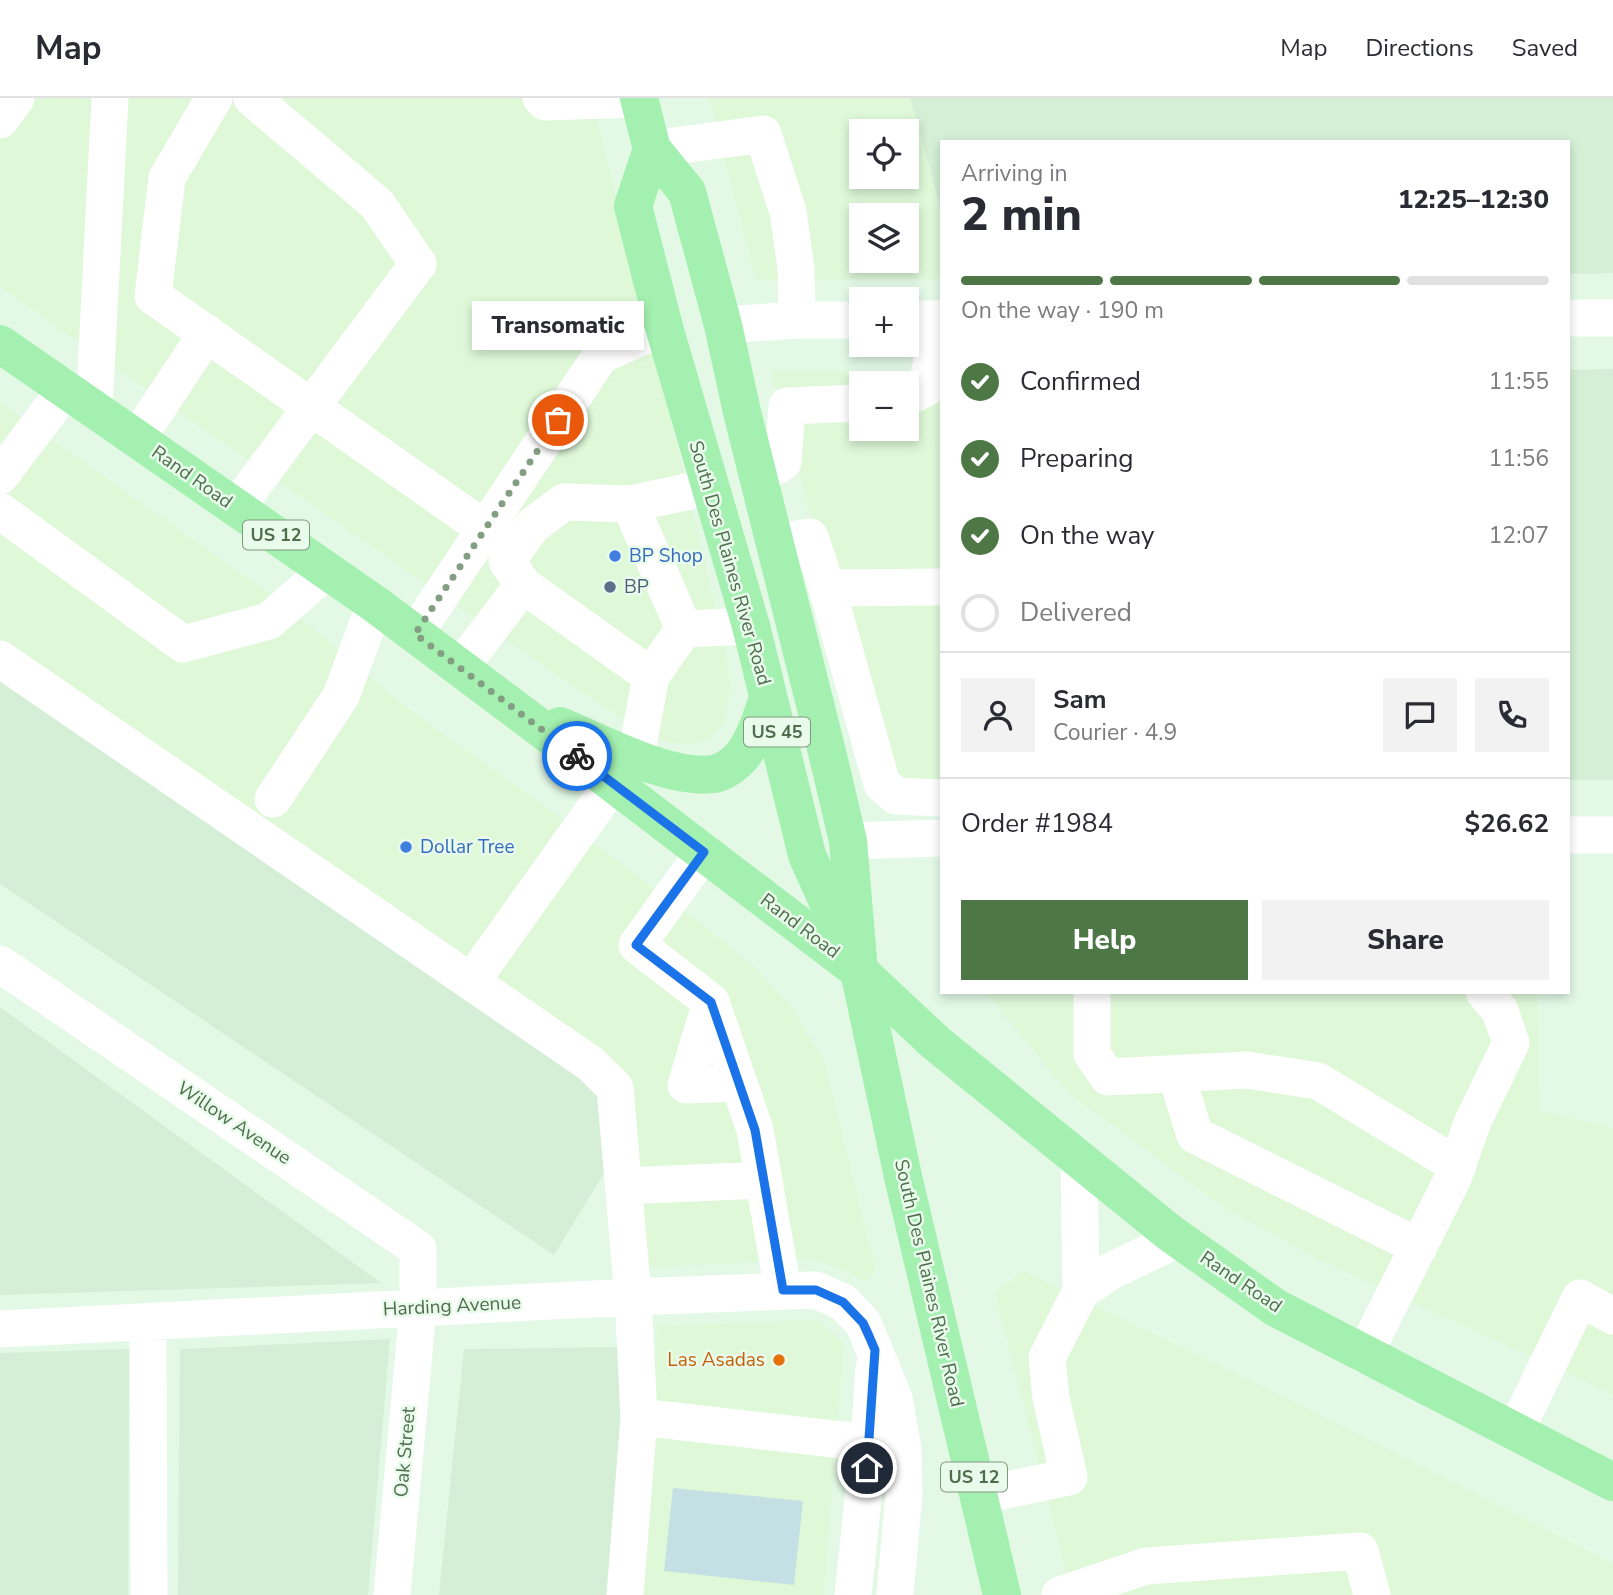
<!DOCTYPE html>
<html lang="en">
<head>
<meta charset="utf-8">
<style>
	:root { --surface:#fff; --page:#f2f2f3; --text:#2b2b33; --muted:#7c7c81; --line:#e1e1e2; --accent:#4d7744 }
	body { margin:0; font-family:"Nunito Sans",sans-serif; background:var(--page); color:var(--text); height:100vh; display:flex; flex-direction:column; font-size:26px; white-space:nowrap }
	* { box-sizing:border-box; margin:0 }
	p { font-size:23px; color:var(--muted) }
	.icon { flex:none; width:38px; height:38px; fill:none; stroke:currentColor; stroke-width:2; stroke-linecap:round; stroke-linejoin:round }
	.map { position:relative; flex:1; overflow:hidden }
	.drawer { position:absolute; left:940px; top:42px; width:630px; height:854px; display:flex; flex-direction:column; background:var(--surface); border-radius:0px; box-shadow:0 4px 10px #0003 }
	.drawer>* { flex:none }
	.fabs { position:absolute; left:849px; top:21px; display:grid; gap:14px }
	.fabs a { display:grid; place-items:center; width:70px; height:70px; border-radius:0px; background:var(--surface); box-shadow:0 4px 10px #0003; font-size:35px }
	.pin { position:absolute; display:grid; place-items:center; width:60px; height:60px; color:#fff; margin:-30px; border:4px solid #fff; border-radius:50%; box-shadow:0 2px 7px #0007 }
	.courier { position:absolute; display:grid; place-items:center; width:70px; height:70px; margin:-35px; border:5px solid #1a73e8; border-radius:50%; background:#fff; color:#222; box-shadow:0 2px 9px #0007 }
	.bubble { position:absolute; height:49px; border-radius:0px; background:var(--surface); box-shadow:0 4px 10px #0003; font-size:23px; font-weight:800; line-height:49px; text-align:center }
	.summary em { font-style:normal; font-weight:800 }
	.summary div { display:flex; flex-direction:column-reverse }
	.summary { display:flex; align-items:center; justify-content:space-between; height:119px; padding:0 21px }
	h1 { font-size:46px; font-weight:800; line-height:52px }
	.bar { display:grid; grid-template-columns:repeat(4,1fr); gap:10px 7px; align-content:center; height:84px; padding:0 21px }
	.bar i { height:9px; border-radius:5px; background:var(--line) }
	.bar .active { background:var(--accent) }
	.bar p { grid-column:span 4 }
	.line { display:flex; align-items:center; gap:18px; padding:0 21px; border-top:2px solid var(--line) }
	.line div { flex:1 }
	.round { display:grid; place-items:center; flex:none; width:74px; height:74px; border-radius:0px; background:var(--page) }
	ol { padding:0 21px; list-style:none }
	li { display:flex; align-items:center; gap:21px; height:77px }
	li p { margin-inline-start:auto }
	li .icon { padding:7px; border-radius:50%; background:var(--accent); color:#fff; stroke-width:4 }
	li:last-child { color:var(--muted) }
	li i { width:38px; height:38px; border:4px solid var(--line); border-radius:50% }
	.button { display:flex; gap:14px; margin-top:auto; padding:14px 21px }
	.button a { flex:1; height:80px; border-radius:0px; background:var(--accent); color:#fff; font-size:28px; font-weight:800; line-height:80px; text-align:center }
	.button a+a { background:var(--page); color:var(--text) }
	header { display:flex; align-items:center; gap:42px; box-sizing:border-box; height:98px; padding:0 35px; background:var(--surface); border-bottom:2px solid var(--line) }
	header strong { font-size:33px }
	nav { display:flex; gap:38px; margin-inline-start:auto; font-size:24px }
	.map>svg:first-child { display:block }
	.residential { fill:#d4efd5 }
	.commercial { fill:#def8d8; fill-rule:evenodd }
	.green { fill:#c4e0e4 }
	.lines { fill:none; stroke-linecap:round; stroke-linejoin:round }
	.minor { stroke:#fff; stroke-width:37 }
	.major { stroke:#a4f0b0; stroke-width:38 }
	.done { stroke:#839e83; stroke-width:7; stroke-dasharray:0 12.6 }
	.route { stroke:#1a73e8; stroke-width:9 }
	.shop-dot { fill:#3f7fe0; stroke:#e9fcec; stroke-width:2.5 }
	.service-dot { fill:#5c6f8a; stroke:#e9fcec; stroke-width:2.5 }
	.food-dot { fill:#e8710a; stroke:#e9fcec; stroke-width:2.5 }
	.labels { text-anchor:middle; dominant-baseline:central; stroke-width:5; stroke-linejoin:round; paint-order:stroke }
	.shield { fill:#e9fcec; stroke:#7e987d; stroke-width:2 }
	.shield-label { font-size:18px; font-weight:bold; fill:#506d4d }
	.street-label { font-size:19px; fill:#506d4d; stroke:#e9fcec }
	.shop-label { font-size:19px; fill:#366cbe; stroke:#e9fcec; text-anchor:start }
	.service-label { font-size:19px; fill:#4e5e75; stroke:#e9fcec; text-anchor:start }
	.food-label { font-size:19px; fill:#c56008; stroke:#e9fcec; text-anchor:end }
</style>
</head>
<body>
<header>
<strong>Map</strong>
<nav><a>Map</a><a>Directions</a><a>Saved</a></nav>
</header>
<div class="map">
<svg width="1613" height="1497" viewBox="0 0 1613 1497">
	<rect width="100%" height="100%" fill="#e3f9e6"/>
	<!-- residential -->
	<path class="residential" d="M910,0H1613V175L1568,176V44H942L941,112Z
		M1613,271V682H1568V272Z
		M0,575L600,990L616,1055L554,1157L0,786Z
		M0,909L381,1185L0,1197Z
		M390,1241L368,1497H178L180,1251Z
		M629,1249L610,1497H439L464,1251Z
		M129,1251L128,1497H0V1255Z"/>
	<!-- commercial -->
	<path class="commercial" d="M0,0H592L726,550L730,586L728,605L724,622L716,633L706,641L694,645L681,646L667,644L645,636L565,583L0,189Z
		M709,0H910L941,112V181L756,182ZM861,33H906V79H861ZM861,117H906V163H861Z
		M771,273L941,274V693L884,682ZM861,285H906V331H861Z
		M0,305L280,503L406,609L540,705L708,831L753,868L791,908L824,963L876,1173L864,1184L847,1173L811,1161L650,1169L641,1156L634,997L632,989L0,547Z
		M985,894H1537L1539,1013L1613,1030V1296L1316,1160L1224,1109L1071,997Z
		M1023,1173L1306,1310L1613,1466V1497H1072L995,1195Z
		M818,1222L844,1246L824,1497H636L657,1228Z"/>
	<!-- green -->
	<path class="green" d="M673,1390L803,1403L794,1487L664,1473Z"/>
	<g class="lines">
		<!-- minor -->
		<path class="minor" d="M214,0L167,80L153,198L485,431
			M541,0L545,4L639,1
			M0,22L16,0
			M652,51L763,36L788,114L796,170L797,222
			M1568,220H1613
			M906,221H942
			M723,227L797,222H861
			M906,300L926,290L941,221
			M94,311L110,0
			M137,341L207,235
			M0,378L66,291
			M758,378L783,364L787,308L861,305
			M236,410L418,166L377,106L252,0
			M0,413L183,546L269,523L326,473
			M775,444L810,439L827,490L942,489
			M523,487L507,463L532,428L564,404L630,406
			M827,490L882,686L896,698L942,700
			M684,531L751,528
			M415,536L601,257L664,229
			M0,561L591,966L615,990L633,1199L639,1319L625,1497
			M460,570L523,487L651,578L684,531L630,406L709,389
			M636,659L651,578
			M273,701L341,598L375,506
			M1568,737H1613
			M848,743L942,740
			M704,754L637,847L711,904L755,1032L783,1192
			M0,866L418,1151V1210L392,1497
			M471,884L613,685
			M1092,894V956L1108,979L1247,972L1318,983L1458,1068
			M711,904L686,987L738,985
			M1176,976L1195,1037L1419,1149
			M624,1088L764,1082
			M1081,1193L1111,1173L1178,1141
			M148,1224L149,1497
			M0,1231L633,1199L815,1192L843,1204L863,1225L894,1300L903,1352L904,1396L895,1497
			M1364,1257L1453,1080L1473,1023L1511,945L1500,913L1484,894
			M639,1319L869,1345
			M1515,1334L1580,1200L1613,1218
			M978,1398L1069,1379L1051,1300L1047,1260L1081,1193L1079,1061
			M853,1497L869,1345L874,1270
			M1060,1497L1146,1468L1360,1453L1372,1497"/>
		<!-- major -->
		<path class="major" d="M639,0L652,51L687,94L723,227L742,314L828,658L848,743L859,873L904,1083L1002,1497
			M652,51L633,108L664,229L751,528L807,757L848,849
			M0,246L375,506L547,635L859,873L936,945L1170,1135L1276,1210L1613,1384
			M560,628C602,645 668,682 714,676C724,674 735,666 741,659C755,642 761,620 768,600"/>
	</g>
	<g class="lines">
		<!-- done -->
		<path class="done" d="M558,322L415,536L577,658"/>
		<!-- route -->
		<path class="route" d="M577,658L704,754L636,847L711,904L755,1032L783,1192H816L843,1204L863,1225L869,1238L875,1252L867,1370"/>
	</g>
	<!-- markers -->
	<g class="shop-dot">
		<circle cx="615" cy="458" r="7"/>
		<circle cx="406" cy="749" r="7"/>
	</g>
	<circle class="service-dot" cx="610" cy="489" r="7"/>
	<circle class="food-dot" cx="779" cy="1262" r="7"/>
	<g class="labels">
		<!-- shield labels -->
		<g class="shield">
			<rect x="243" y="422.5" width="66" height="29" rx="5"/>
			<rect x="744" y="619.5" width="66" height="29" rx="5"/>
			<rect x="941" y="1364.5" width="66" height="29" rx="5"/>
		</g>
		<g class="shield-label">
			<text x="276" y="437">US 12</text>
			<text x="777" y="634">US 45</text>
			<text x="974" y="1379">US 12</text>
		</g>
		<!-- street labels -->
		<g class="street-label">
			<text transform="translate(192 379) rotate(35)">Rand Road</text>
			<text transform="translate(730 465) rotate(74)">South Des Plaines River Road</text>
			<text transform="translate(800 828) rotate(37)">Rand Road</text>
			<text transform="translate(234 1025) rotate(34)">Willow Avenue</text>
			<text transform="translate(1241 1184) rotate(34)">Rand Road</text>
			<text transform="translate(929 1185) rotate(77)">South Des Plaines River Road</text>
			<text transform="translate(452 1208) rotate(-3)">Harding Avenue</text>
			<text transform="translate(405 1354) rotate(-85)">Oak Street</text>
		</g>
		<!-- shop labels -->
		<g class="shop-label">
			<text x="629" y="458">BP Shop</text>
			<text x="420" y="749">Dollar Tree</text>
		</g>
		<!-- service labels -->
		<g class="service-label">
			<text x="624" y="489">BP</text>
		</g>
		<!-- food labels -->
		<g class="food-label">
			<text x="765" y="1262">Las Asadas</text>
		</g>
	</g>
</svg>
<div class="fabs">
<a><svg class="icon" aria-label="locate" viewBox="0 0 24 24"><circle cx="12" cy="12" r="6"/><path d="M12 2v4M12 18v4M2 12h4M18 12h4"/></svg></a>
<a><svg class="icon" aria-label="layers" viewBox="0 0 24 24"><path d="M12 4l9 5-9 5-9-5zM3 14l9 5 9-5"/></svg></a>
<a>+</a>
<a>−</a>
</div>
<div class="pin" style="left:558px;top:322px;background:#ea580c"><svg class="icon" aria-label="bag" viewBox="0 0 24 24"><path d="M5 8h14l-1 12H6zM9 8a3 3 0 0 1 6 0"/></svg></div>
<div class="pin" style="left:867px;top:1370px;background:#1f2937"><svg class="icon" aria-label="home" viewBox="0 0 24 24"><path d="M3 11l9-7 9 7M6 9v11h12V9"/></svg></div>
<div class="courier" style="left:577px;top:658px"><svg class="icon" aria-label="bike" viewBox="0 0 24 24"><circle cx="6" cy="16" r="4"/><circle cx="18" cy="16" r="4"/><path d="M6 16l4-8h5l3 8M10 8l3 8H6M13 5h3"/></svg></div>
<div class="bubble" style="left:472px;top:203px;width:172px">Transomatic</div>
<section class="drawer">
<div class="summary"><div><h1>2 min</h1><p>Arriving in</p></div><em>12:25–12:30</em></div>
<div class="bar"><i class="active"></i><i class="active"></i><i class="active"></i><i></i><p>On the way · 190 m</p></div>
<ol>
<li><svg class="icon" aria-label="check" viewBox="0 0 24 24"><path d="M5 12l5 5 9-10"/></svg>Confirmed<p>11:55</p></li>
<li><svg class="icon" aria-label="check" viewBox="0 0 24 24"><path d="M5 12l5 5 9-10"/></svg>Preparing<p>11:56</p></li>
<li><svg class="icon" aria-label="check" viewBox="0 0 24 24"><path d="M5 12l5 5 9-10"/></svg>On the way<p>12:07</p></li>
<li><i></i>Delivered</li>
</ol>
<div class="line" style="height:126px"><a class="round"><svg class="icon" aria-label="person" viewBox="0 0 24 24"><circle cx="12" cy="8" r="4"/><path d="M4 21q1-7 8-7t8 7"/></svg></a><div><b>Sam</b><p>Courier · 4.9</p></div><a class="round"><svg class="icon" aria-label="chat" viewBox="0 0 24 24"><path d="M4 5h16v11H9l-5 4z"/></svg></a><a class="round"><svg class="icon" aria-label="phone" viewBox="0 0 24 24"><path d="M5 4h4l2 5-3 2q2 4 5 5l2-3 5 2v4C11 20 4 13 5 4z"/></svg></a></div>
<div class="line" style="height:91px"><div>Order #1984</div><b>$26.62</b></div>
<div class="button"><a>Help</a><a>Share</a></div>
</section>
</div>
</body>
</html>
